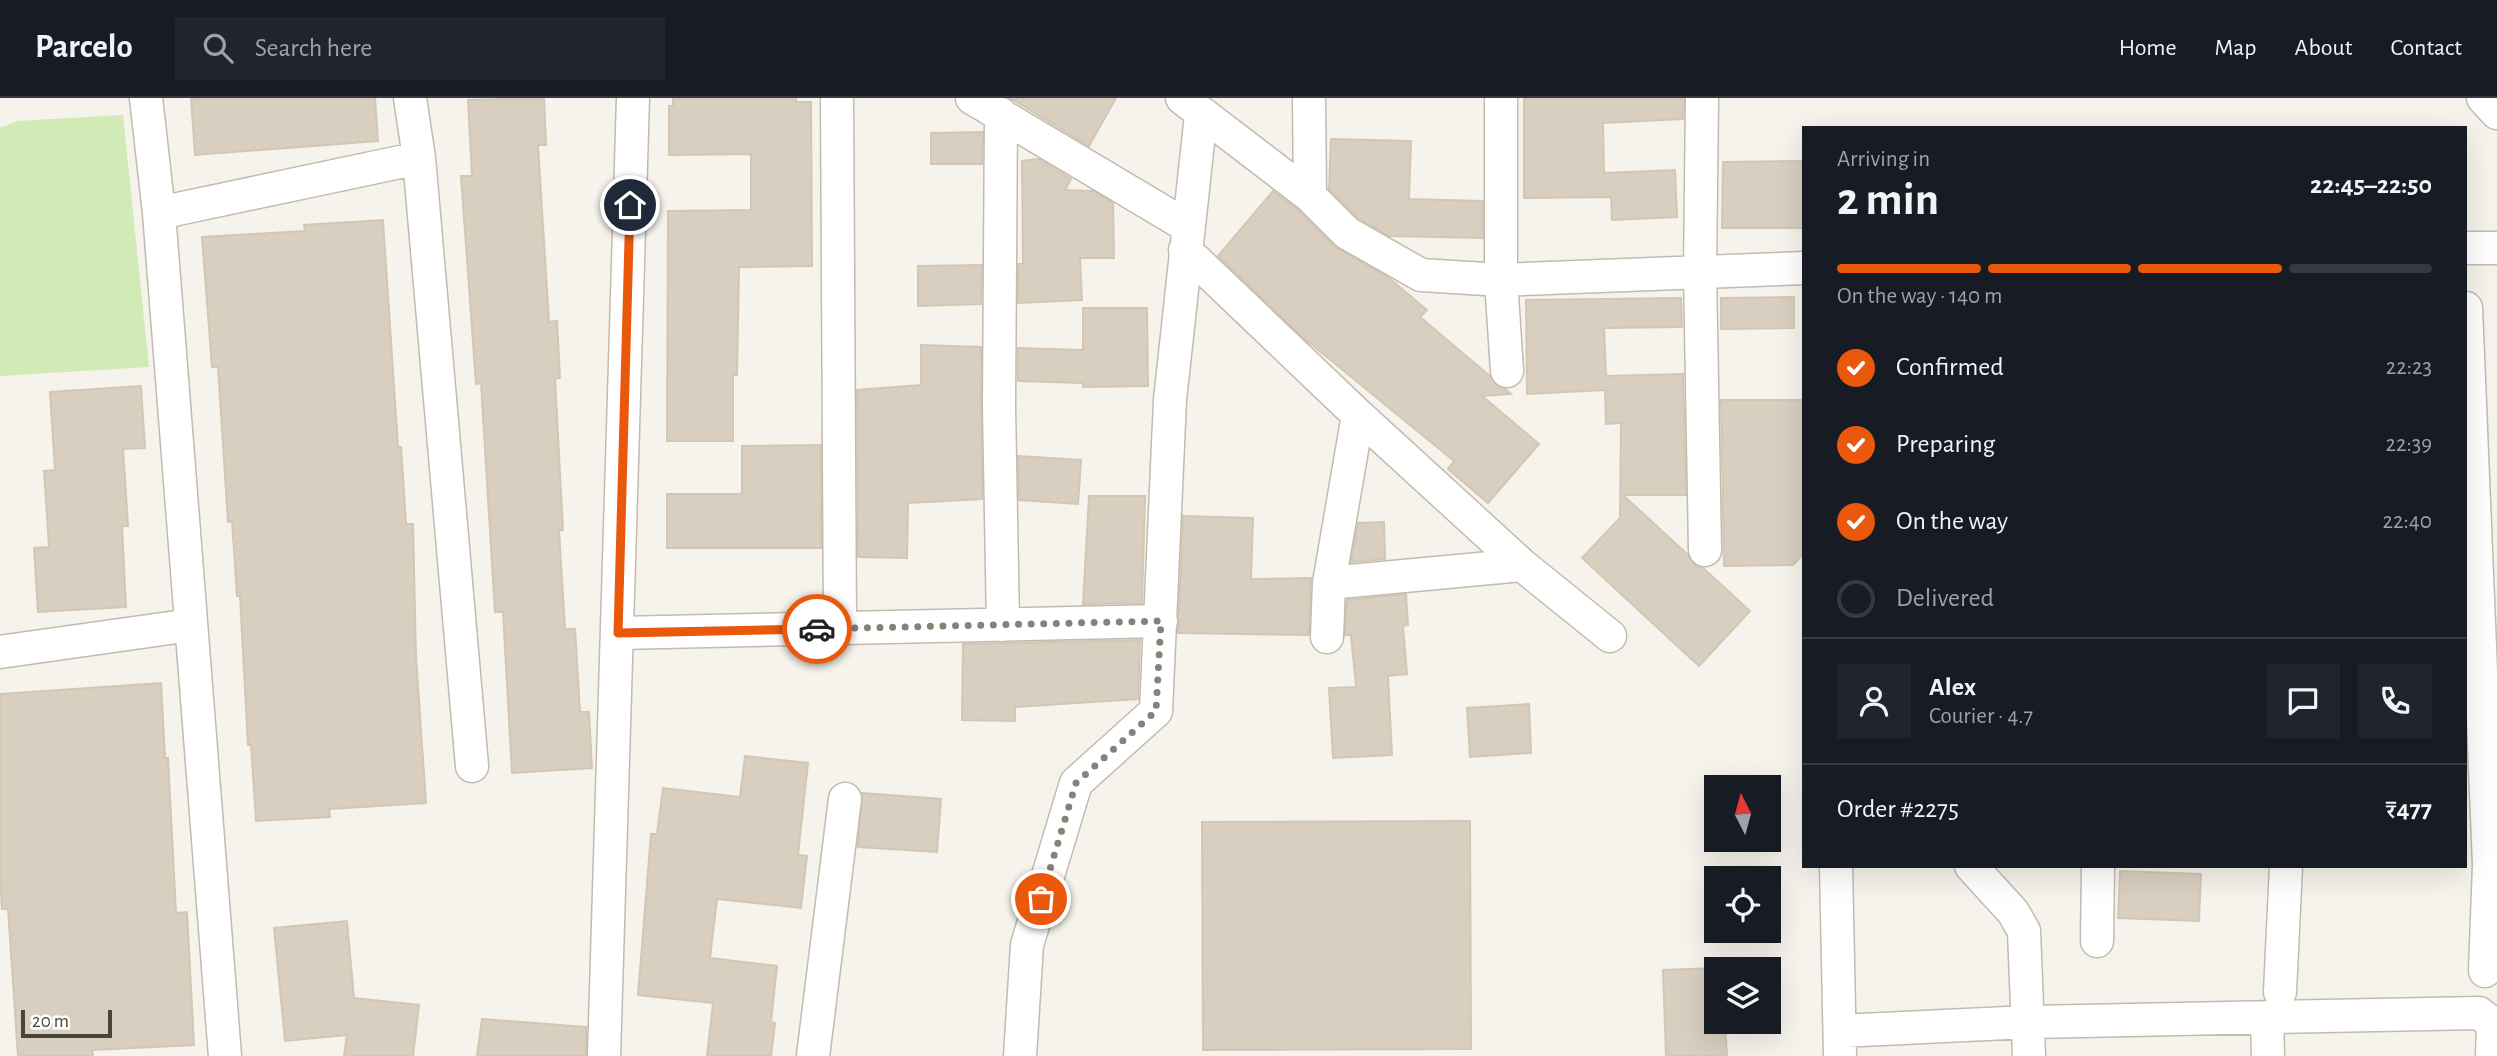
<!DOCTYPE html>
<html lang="en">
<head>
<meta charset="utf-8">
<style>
	:root { --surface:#171b24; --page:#20242c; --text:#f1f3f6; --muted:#9ea1a6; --line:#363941; --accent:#ea580c }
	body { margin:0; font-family:"Alegreya Sans",sans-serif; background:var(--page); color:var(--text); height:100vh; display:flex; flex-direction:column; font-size:26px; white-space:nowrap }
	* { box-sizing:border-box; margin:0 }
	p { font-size:23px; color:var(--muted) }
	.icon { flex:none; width:38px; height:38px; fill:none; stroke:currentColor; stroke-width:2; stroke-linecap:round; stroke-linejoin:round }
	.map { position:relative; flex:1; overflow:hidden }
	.details { position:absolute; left:1802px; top:28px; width:665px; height:742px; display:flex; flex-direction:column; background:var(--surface); border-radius:0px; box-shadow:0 7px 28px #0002 }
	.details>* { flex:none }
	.needle { width:46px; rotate:354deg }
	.fabs { position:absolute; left:1704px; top:677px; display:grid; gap:14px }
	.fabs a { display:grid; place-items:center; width:77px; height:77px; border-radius:0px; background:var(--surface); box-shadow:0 7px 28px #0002; font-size:35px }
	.scale { position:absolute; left:21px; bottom:18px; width:91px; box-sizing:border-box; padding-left:7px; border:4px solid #4b4439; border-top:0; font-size:19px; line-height:24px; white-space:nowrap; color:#4b4439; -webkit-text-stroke:5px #fff; paint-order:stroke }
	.pin { position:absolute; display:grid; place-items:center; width:60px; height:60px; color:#fff; margin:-30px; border:4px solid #fff; border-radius:50%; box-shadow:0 2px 7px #0007 }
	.courier { position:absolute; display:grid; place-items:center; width:70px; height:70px; margin:-35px; border:5px solid #ea580c; border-radius:50%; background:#fff; color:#222; box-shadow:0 2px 9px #0007 }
	.summary em { font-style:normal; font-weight:700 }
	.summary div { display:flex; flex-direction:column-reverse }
	.summary { display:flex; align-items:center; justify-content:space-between; height:119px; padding:0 35px }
	h1 { font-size:46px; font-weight:700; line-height:52px }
	.bar { display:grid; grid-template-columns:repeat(4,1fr); gap:10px 7px; align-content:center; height:84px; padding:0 35px }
	.bar i { height:9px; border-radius:5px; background:var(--line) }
	.bar .on { background:var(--accent) }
	.bar p { grid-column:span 4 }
	.line { display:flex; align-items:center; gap:18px; padding:0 35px; border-top:2px solid var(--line) }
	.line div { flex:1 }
	.round { display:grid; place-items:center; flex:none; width:74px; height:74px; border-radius:0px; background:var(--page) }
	ol { padding:0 35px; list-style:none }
	li { display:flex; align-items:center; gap:21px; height:77px }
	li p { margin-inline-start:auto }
	li .icon { padding:7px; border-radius:50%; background:var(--accent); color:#fff; stroke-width:4 }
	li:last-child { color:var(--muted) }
	li i { width:38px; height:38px; border:4px solid var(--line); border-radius:50% }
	header { display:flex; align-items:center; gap:42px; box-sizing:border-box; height:98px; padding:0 35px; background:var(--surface); border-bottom:2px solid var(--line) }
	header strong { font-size:33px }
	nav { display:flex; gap:38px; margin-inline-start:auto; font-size:24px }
	.search { width:490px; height:63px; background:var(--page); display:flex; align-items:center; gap:18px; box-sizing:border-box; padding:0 24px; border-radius:0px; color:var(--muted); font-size:26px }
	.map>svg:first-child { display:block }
	.green { fill:#d2eab5 }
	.building { fill:#d8cfc1; stroke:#d3c7b4; stroke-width:2 }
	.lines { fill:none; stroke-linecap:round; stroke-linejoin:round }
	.minor-casing { stroke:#c2bbae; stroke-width:35 }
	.minor { stroke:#fff; stroke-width:32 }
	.done { stroke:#878178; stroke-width:7; stroke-dasharray:0 12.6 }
	.route { stroke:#ea580c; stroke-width:9 }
</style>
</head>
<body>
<header>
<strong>Parcelo</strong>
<div class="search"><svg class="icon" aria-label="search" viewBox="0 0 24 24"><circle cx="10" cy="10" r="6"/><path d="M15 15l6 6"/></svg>Search here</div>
<nav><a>Home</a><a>Map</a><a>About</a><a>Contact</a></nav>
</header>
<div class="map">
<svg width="2497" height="958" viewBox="0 0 2497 958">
	<rect width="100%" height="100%" fill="#f6f3ec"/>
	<!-- green -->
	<path class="green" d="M123,17L149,269L0,278V30L17,23Z"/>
	<!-- building -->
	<path class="building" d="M191,0H375L378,43L195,57Z
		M544,0L546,47H538L549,224L557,223L560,280L555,281L563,432H559L565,531H575L580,614H589L592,670L512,675L503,514H495L481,285L476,286L461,78H472L468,2Z
		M673,0H796V4H811L812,168L739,169L737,277H733V343H667L668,113L751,112V56L669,57V8H673Z
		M1010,0H1116L1089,48Z
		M1524,0H1684L1683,21L1603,25L1604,75L1675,72L1677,119L1612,122L1611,99L1524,100Z
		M983,34L982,66H931V35Z
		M1331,41L1411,43L1409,101L1483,103V140L1389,138L1358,120L1329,91Z
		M1039,61L1071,81L1065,92L1093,93L1113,105L1114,160H1080L1082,202L1018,205V166H1023L1022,63Z
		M1804,63V130H1722L1723,64Z
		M1273,93L1298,112L1334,148L1389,180L1427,212L1420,219L1511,296L1482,298L1539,346L1488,405L1448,371L1454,363L1300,237L1218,158Z
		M383,122L398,349H401L406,426H413L416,560L426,705L329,711L330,719L256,723L251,647H248L240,498H237L232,423L228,424L218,269H212L202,139L305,133L304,127Z
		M982,167L981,206L918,208V168Z
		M1794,199V230L1721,231V200Z
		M1681,200L1682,229L1604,230L1606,278L1683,276L1686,397H1623L1687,456L1696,468L1703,470L1750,513L1699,568L1582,460L1620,420L1621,325L1606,326L1605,292L1527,296L1526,202Z
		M1083,210H1147L1148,288L1083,289V285L1018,283V250L1083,252Z
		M921,247L981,249L982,401L908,405L907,460L858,459L857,292L921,287Z
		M141,288L145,350L123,351L128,428H122L126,509L38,514L34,450L49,449L44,373L55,372L50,294Z
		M1721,302H1804V455L1793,467L1724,468Z
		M821,347V450H667V396H742V348Z
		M1018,358L1081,362L1078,406L1019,402Z
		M1089,398H1145L1142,505L1083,506Z
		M1183,418L1253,420L1251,481L1311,480L1309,537L1178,535Z
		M1384,424L1385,461L1351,464L1358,425Z
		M1406,496L1408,527L1403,528L1407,576L1388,578L1392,657L1333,660L1329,590L1356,589L1351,537H1345L1347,502Z
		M1140,542L1138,601L1015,609V623L962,622L963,546Z
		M161,585L165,660H168L176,815L187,814L194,947L92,952L93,958H18L8,811H2L0,775V596Z
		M1529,606L1531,655L1470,659L1467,610Z
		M745,658L808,665L798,757L807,758L801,810L717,801L710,860L777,868L771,924L775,925L771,958H707L713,905L638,897L651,736H657L663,690L740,699Z
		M862,695L941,701L937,754L858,749Z
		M1470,723L1471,951L1203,952L1202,724Z
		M2120,773L2201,776L2199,823L2118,820Z
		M347,823L354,900L419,907L413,958H344L347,937L285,943L274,830Z
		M1717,870V924H1725L1727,958H1666L1663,872Z
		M482,921L586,929V958H477Z"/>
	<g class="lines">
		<defs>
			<path id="minor" d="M146,0L159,115L225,958
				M410,0L419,60L472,668
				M837,0L840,530
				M972,0L1187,128
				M1182,0L1310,98L1347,135L1421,177L1501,182L1804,170
				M1309,0L1310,98
				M1501,0V182L1507,273
				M1702,0L1700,173L1705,452
				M2483,0L2497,15
				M1001,16L999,308L1003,527
				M159,115L419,60
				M2466,150H2497
				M1185,152L1358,317L1329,485L1327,539
				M2466,210L2489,767L2485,873
				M1358,317L1522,467L1610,538
				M1329,485L1522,467
				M618,535L1161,523
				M0,554L191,527
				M1836,768L1840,958
				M1971,768L2013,814L2024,833L2029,958
				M2097,843L2098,768
				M2280,894L2286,768
				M2267,919L2268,958
				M1840,933L2028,924L2479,915L2493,926L2492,958
				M604,958L633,0
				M813,958L845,701
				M1020,958L1027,847L1076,685L1156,613L1170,302L1201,17"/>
		</defs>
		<!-- minor casing -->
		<use href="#minor" class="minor-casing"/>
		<!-- minor -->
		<use href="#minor" class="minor"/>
	</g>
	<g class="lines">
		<!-- done -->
		<path class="done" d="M817,531L1161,523L1156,613L1076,685L1041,801"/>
		<!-- route -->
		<path class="route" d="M630,107L618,535L817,531"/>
	</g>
</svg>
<div class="fabs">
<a><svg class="needle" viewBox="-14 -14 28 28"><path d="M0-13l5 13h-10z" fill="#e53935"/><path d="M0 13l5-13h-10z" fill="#9ea1a6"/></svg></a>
<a><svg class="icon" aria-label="locate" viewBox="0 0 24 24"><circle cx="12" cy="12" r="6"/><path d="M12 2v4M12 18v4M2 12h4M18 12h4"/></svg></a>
<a><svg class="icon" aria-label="layers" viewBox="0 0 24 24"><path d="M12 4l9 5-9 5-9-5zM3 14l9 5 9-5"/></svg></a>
</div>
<div class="scale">20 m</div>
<div class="pin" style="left:1041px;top:801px;background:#ea580c"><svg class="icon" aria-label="bag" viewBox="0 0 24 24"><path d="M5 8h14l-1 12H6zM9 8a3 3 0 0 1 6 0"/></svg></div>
<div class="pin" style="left:630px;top:107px;background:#1f2937"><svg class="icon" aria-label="home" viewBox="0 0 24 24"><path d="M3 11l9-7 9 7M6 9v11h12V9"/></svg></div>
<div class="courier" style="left:817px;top:531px"><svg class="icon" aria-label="car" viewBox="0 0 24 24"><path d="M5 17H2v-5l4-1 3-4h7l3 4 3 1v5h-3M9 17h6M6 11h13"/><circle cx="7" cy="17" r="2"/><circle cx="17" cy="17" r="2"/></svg></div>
<section class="details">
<div class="summary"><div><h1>2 min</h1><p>Arriving in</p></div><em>22:45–22:50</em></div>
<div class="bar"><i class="on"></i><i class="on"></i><i class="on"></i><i></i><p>On the way · 140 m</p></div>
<ol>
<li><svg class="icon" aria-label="check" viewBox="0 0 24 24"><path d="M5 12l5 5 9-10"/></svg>Confirmed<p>22:23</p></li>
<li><svg class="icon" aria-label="check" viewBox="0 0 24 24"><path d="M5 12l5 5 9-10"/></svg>Preparing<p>22:39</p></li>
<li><svg class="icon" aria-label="check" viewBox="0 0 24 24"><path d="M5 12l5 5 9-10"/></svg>On the way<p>22:40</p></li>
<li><i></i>Delivered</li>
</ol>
<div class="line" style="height:126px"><a class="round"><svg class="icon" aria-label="person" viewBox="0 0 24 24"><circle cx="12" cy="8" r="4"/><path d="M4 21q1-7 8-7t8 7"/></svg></a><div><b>Alex</b><p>Courier · 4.7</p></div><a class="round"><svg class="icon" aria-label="chat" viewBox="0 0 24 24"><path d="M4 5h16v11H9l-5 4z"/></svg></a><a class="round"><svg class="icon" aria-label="phone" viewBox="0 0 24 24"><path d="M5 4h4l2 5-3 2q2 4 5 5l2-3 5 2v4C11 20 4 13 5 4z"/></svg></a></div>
<div class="line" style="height:91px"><div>Order #2275</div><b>₹477</b></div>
</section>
</div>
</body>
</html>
